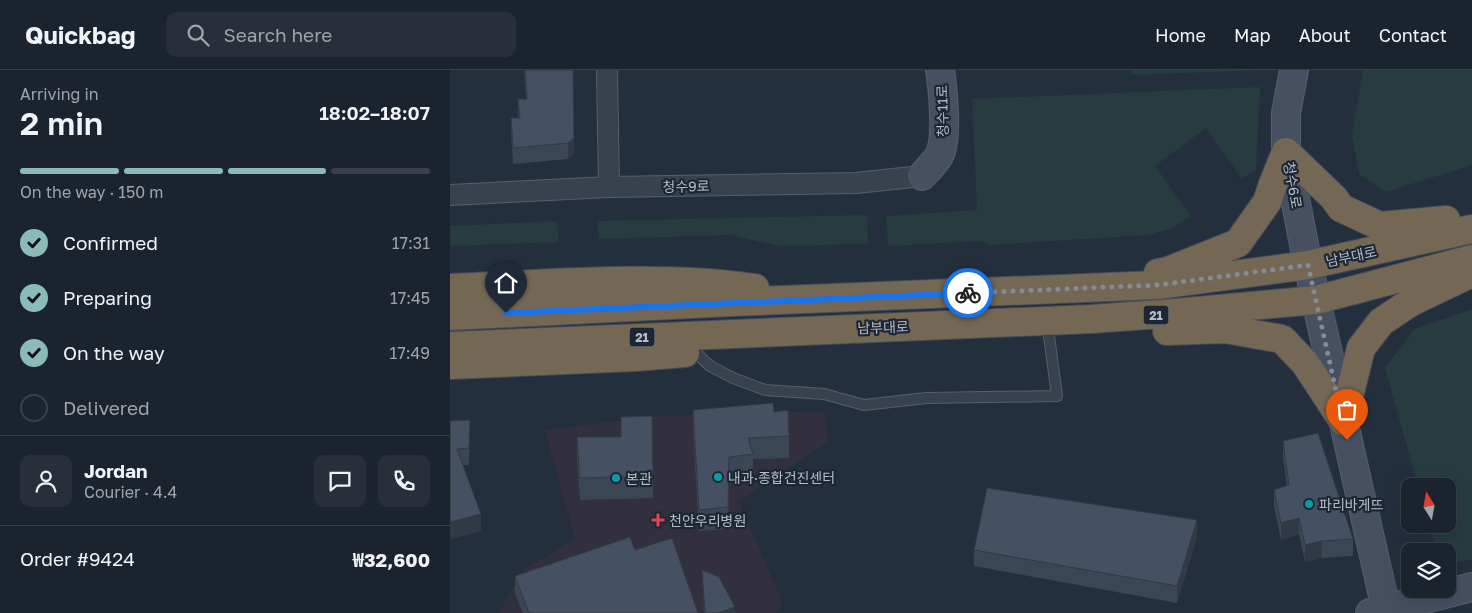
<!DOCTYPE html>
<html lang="en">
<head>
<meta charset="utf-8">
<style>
	:root { --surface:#1b232e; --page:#282f3a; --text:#f1f3f6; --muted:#a0a4aa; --line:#39404a; --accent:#8bbbb9 }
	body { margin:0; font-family:"Golos Text","Noto Sans KR",sans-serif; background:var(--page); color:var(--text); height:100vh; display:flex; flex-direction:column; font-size:19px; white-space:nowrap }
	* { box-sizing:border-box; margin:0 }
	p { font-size:16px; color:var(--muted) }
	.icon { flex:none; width:28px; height:28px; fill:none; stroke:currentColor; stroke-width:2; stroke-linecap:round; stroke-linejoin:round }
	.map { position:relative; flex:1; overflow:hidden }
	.sheet { display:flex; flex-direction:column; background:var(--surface); width:450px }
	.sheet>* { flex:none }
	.needle { width:32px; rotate:349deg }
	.fabs { position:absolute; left:951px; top:408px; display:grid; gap:10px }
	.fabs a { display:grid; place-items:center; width:55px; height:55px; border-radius:10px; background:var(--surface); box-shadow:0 5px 20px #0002,0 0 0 1px var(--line); font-size:25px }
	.pin { position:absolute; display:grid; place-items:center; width:42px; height:42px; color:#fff; margin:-51px -21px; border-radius:50% 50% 50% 0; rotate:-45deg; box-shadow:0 0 5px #0007 }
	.pin .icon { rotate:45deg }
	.courier { position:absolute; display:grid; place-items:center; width:50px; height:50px; margin:-25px; border:4px solid #1a73e8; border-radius:50%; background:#fff; color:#222; box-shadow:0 1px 6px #0007 }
	.head em { font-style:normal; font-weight:600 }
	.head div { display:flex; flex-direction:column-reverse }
	.head { display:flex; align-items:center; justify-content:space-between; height:85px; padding:0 20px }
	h1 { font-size:32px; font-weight:600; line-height:38px }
	.bar { display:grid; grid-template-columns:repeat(4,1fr); gap:8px 5px; align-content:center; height:60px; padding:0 20px }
	.bar i { height:6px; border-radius:4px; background:var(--line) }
	.bar .current { background:var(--accent) }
	.bar p { grid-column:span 4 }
	.line { display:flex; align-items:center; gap:12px; padding:0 20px; border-top:1px solid var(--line) }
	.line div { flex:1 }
	.round { display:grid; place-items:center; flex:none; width:52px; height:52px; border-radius:10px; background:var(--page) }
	ol { padding:0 20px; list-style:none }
	li { display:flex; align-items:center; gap:15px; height:55px }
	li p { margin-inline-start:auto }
	li .icon { padding:5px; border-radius:50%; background:var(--accent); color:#111; stroke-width:4 }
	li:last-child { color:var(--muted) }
	li i { width:28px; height:28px; border:2px solid var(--line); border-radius:50% }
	header { display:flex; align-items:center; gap:30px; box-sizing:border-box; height:70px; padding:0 25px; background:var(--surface); border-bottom:1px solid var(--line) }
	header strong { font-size:24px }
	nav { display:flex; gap:28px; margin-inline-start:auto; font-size:18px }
	.search { width:350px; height:45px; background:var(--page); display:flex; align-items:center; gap:12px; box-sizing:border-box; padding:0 18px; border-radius:10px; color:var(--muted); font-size:19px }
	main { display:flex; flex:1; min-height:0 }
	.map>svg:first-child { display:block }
	.medical { fill:#32303f }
	.green { fill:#263c3f }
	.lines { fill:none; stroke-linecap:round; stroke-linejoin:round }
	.lane-casing { stroke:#565f6c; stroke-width:12 }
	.street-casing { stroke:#565f6c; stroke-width:22 }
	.secondary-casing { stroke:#565f6c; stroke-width:30 }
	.highway-casing { stroke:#434c59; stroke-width:30 }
	.lane { stroke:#38414e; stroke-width:10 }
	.street { stroke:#38414e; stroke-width:20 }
	.secondary { stroke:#465061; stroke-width:28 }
	.highway { stroke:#746855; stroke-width:28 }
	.wall { fill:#3b4654 }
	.shaded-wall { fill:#303945 }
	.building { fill:#455162; stroke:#303945 }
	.done { stroke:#828b98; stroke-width:5; stroke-dasharray:0 9 }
	.route { stroke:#1a73e8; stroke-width:6 }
	.culture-dot { fill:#0f9aa8; stroke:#1d2633; stroke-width:2 }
	.health-dot { fill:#e0444e; stroke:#1d2633; stroke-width:2 }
	.labels { text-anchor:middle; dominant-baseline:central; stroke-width:4.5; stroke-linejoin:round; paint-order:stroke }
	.shield { fill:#1d2633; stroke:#878f9c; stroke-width:1 }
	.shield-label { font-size:12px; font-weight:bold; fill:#b4bcc9 }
	.street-label { font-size:14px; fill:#b4bcc9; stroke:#1d2633 }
	.poi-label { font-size:14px; fill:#b4bcc9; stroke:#1d2633; text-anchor:start }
</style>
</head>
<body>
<header>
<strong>Quickbag</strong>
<div class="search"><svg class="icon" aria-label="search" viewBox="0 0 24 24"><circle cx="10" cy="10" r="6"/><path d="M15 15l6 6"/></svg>Search here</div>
<nav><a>Home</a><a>Map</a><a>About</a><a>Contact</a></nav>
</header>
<main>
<section class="sheet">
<div class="head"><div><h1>2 min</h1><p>Arriving in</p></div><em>18:02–18:07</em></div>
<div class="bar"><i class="current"></i><i class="current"></i><i class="current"></i><i></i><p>On the way · 150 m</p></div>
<ol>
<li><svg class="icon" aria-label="check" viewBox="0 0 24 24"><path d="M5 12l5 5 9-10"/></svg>Confirmed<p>17:31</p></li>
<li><svg class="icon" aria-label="check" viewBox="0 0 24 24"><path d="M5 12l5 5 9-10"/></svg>Preparing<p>17:45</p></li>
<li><svg class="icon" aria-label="check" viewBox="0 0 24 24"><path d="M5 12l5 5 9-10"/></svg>On the way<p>17:49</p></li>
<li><i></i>Delivered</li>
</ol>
<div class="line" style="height:90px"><a class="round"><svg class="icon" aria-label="person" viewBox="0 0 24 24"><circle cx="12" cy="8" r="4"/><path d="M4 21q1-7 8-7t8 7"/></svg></a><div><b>Jordan</b><p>Courier · 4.4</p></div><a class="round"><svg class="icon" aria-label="chat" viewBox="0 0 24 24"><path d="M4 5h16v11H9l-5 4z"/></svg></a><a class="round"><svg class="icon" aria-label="phone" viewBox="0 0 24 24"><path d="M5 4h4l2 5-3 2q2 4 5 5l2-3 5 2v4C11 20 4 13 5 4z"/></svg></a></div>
<div class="line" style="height:65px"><div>Order #9424</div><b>₩32,600</b></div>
</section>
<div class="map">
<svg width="1022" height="543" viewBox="0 0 1022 543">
	<rect width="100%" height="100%" fill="#242f3e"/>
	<!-- medical -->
	<path class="medical" d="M374,341L378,371L288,431L333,533L326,543H49L73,500L125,469L95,360L211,346Z"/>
	<!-- green -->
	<path class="green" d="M681,0H812L682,5Z
		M913,0H1022V95L936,122L909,104L902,65Z
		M810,17L806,100L792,109L756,58L705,96L741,146L722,158L698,165L540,175L531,171L438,176L436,146L527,140L522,29Z
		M417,145L418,174L328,176L282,165L149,169L147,151Z
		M106,151L109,172L0,176V156Z
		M1022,239V489L1002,494L998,490V481H988L986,480L979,454H998V416H968L935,298L965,259Z"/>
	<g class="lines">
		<defs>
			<path id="lane" d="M245,282L260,296L283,308L315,320L374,324L414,335L476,328L607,326L597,251"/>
			<path id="street" d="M157,0L159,117
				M0,125L159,117L406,113L472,106"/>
			<path id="secondary" d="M844,0L836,43V82L858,195L937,543
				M472,106C477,100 489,89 491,81C497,64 493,19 490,0
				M920,543L1022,517"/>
			<path id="highway" d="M708,203L718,201L788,173L817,132L823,114L836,82L884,128L891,138L930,156L996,150
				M0,218C99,214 206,204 305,218
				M0,246L281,232L708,215L858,195L1022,159
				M717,261L775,259L832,269L855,293L893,351
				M0,276L641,249L725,243L866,230L1022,189
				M0,295L185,287L235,283
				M893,351L911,278L931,252L961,232L1022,203"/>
		</defs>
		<!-- lane casing -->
		<use href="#lane" class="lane-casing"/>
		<!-- street casing -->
		<use href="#street" class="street-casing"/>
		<!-- secondary casing -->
		<use href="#secondary" class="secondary-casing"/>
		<!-- highway casing -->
		<use href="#highway" class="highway-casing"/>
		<!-- lane -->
		<use href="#lane" class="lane"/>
		<!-- street -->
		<use href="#street" class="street"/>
		<!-- secondary -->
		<use href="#secondary" class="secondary"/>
		<!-- highway -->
		<use href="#highway" class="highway"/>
	</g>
	<!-- wall -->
	<path class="wall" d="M74,0H123L124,84L118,89L63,94L61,64V48H68V29H76Z
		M243,340L324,342L339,366V388L303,389V405L279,408L278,459L249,461L243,361Z
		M171,347L203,406V428L130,430L127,389V367H171Z
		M20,350L19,395H13L31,461L0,469V351Z
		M833,371L903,469V486L872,488L855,492L849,464L831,470L824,437V420L837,416L833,388Z
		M747,467L727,533L524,496V480Z
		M185,480L248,543H73L65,523V506Z
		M252,500L285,543H254Z"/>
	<!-- shaded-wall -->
	<path class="shaded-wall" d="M124,68V84L118,89V73Z
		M31,444V461L0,469V452Z
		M849,448V464L831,470V453Z
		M747,450V467L727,533V516Z
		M872,471V488L855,492V475Z
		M285,537V543H268Z"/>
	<!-- building -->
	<path class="building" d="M75,0H123L124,68L118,73L63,78L61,48H70L68,29H77Z
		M323,333L324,342L338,340L339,366L298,368L303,384L279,387L278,437L249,440L243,340Z
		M202,346L203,406L130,408L127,367H171V347Z
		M20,350L19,378L7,379L31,444L0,452V351Z
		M868,363L903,469L872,471L855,475L849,448L831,453L824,420L839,415L833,371Z
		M537,418L747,450L727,516L524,480Z
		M180,467L185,480L222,468L248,543H79L65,506Z
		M252,500L269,507L285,537L268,543H255Z"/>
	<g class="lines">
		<!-- done -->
		<path class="done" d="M518,223L708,215L858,195L897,370"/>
		<!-- route -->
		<path class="route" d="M56,243L518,223"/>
	</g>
	<!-- markers -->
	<g class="culture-dot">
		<circle cx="268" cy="407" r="5"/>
		<circle cx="166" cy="408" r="5"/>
		<circle cx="859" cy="434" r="5"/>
	</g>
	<path class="health-dot" d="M205.5 442.5h5v5h5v5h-5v5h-5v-5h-5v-5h5z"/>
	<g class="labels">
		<!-- shield labels -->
		<g class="shield">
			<rect x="693.5" y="235.5" width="25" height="19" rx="4"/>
			<rect x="179.5" y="257.5" width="25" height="19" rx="4"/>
		</g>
		<g class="shield-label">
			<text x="706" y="245">21</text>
			<text x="192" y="267">21</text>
		</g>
		<!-- street labels -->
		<g class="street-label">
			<text transform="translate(492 41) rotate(-91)">청수11로</text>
			<text transform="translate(843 115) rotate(80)">청수6로</text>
			<text transform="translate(236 116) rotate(-1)">청수9로</text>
			<text transform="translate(901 186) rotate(-12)">남부대로</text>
			<text transform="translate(433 257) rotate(-2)">남부대로</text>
		</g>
		<!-- poi labels -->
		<g class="poi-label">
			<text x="278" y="407">내과·종합건진센터</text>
			<text x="176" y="408">본관</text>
			<text x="869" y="434">파리바게뜨</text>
			<text x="219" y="450">천안우리병원</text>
		</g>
	</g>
</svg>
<div class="fabs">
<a><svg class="needle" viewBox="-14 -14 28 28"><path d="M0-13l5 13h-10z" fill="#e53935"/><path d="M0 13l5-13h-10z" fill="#a0a4aa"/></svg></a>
<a><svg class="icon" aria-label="layers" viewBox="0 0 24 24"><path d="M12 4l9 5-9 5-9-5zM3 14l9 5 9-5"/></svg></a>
</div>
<div class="pin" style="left:897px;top:370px;background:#ea580c"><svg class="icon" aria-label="bag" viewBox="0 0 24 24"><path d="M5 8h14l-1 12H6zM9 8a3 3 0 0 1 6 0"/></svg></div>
<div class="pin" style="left:56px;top:243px;background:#1f2937"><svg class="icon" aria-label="home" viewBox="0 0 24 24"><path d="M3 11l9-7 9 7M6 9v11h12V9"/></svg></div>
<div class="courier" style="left:518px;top:223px"><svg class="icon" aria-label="bike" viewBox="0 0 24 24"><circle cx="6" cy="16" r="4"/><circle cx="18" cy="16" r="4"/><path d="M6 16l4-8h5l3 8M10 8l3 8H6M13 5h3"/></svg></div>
</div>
</main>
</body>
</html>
